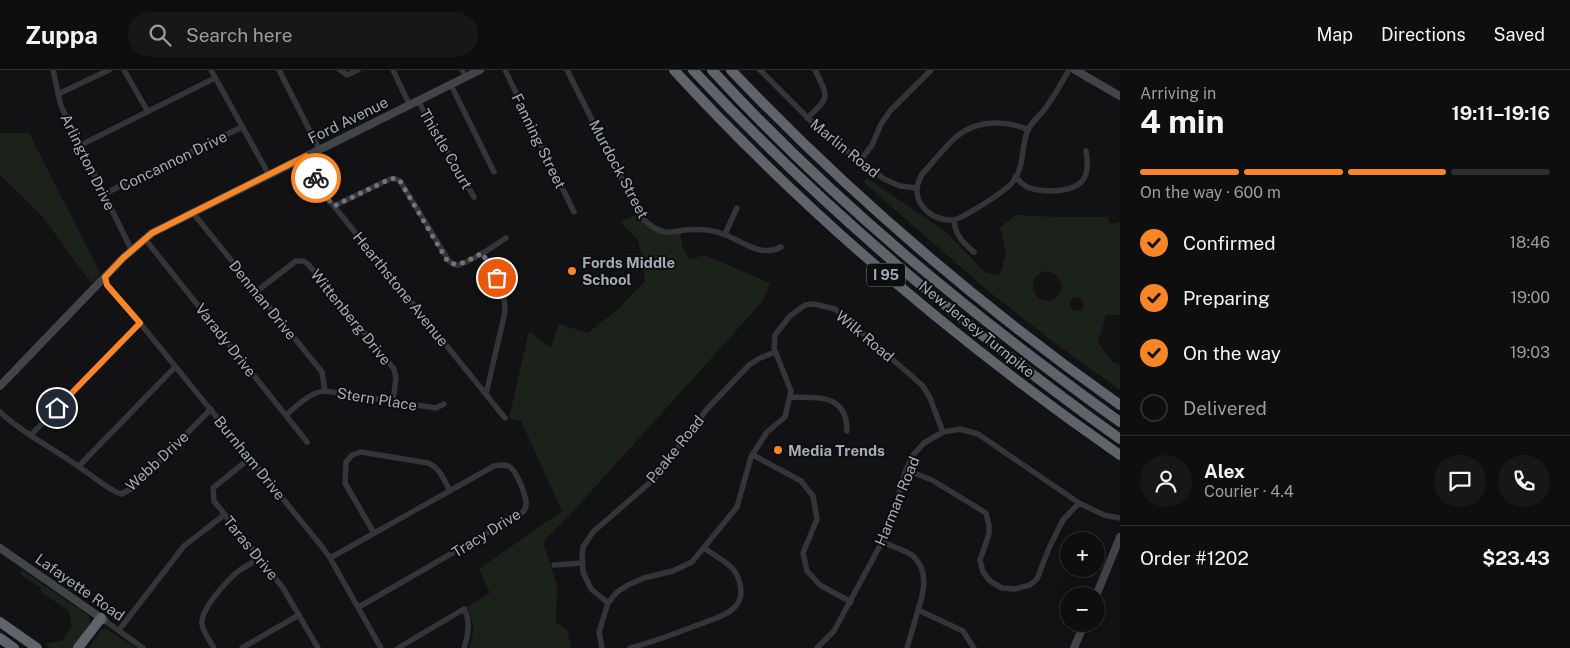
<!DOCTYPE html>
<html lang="en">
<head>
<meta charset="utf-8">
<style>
	:root { --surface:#0e0e0f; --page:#171718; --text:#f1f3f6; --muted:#9b9c9e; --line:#2e2e2f; --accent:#f88626 }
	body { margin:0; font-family:"Public Sans",sans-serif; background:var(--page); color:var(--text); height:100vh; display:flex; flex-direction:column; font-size:19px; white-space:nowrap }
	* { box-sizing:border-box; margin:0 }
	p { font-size:16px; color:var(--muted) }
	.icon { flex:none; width:28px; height:28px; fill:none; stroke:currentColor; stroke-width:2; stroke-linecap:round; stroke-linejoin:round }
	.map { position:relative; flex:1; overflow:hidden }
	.details { display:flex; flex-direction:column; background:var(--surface); width:450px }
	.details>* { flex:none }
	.controls { position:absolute; left:1060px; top:462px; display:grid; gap:10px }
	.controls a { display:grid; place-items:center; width:45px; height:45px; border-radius:50%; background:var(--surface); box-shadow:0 5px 20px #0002,0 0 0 1px var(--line); font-size:25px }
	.pin { position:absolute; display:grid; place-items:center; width:42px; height:42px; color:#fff; margin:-21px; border:2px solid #fff; border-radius:50%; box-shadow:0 1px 5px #0007 }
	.courier { position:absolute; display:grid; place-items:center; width:50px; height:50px; margin:-25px; border:4px solid #f88626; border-radius:50%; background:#fff; color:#222; box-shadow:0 1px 6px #0007 }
	.headline em { font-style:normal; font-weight:700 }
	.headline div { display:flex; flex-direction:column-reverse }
	.headline { display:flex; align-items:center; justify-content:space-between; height:85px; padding:0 20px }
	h1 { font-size:32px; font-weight:700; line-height:38px }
	.bar { display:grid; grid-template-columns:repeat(4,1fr); gap:8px 5px; align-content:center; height:60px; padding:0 20px }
	.bar i { height:6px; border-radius:4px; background:var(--line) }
	.bar .selected { background:var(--accent) }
	.bar p { grid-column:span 4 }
	.line { display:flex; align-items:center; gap:12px; padding:0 20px; border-top:1px solid var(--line) }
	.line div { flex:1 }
	.round { display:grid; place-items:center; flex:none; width:52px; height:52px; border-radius:26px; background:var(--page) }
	ol { padding:0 20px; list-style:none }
	li { display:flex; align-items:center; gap:15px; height:55px }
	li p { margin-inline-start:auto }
	li .icon { padding:5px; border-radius:50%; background:var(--accent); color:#111; stroke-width:4 }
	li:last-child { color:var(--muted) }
	li i { width:28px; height:28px; border:2px solid var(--line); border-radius:50% }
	header { display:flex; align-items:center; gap:30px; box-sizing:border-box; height:70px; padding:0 25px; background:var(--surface); border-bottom:1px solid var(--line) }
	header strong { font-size:24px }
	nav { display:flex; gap:28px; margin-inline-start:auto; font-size:18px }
	.search { width:350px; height:45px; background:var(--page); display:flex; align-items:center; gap:12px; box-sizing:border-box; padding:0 18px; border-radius:28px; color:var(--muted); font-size:19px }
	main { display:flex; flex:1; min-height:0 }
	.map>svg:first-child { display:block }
	.green { fill:#1b221a; fill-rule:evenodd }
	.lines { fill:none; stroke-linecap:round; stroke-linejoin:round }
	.street { stroke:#333539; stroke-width:5.5 }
	.secondary { stroke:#414549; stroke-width:8 }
	.highway { stroke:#5f646a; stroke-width:10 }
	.done { stroke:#70767d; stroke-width:5; stroke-dasharray:0 9 }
	.route { stroke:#f88626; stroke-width:6 }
	.poi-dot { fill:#f88626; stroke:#0d0d0f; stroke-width:2 }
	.labels { text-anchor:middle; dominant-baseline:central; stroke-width:4; stroke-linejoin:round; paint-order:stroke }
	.shield { fill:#0d0d0f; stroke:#767c83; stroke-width:1 }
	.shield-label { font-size:14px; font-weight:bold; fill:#a3acb5 }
	.street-label { font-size:15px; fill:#a3acb5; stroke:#0d0d0f }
	.poi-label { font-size:15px; font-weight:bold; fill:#a3acb5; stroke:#0d0d0f; text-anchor:start }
</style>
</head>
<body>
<header>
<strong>Zuppa</strong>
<div class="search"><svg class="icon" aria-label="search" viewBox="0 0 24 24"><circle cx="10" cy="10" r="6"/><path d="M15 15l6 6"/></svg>Search here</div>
<nav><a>Map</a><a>Directions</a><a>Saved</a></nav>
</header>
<main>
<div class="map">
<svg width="1120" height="578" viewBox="0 0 1120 578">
	<rect width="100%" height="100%" fill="#121214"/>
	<!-- green -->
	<path class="green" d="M0,63H29L100,203L91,213L42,146L0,105Z
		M867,108L946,162L986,203L1000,205L1006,184L1000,157L1016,145L1055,147H1108L1111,154L1120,152V245H1106L1098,273L1112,291L1120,295V320L1052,271L987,220L863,112ZM1047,201L1055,204L1062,214C1062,220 1060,225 1055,228C1037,241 1020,207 1047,201ZM1078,227L1083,231L1084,236L1081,240L1074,241L1070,236C1069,231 1072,227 1078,227Z
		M639,143L659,160H680L682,176L689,189L705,185L770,213L763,231L567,448L543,472L557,515L556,552L567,559L571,578H470L474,557L467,537L490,523L479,499L562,441L521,351L509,348L529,261L551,278L559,254L588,263L617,240L645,211L643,191L638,170L620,152Z
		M22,500L89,546L90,554L74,578H51L46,576L47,573L62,571L72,556L69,541L41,522L40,517L20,504Z
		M106,559L136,578H89L101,560Z"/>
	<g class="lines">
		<!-- street -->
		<path class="street" d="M53,0L61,36L132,181
			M124,0L148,42
			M211,0L269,105
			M279,0L319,79
			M340,0L347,5L358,0
			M393,0L410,36
			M462,0L466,7
			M505,0L574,142
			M567,0L640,145C647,153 654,160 665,162C671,163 678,161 685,160C698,159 710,159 723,164C743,171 760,188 781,177
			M760,0L821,61L884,109L900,116L917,118
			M451,15L494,102
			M58,24L109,0
			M418,31L474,127
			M807,48C831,27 828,27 815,0
			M1028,60C1008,50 979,50 960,64C948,72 933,93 922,104C920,109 917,114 917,119C916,138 935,151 953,150C962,149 1005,121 1011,114C1026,97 1020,78 1028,60C1032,51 1042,44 1047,36C1055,25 1062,12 1069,0
			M81,75L215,8
			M306,86L325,125L505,348
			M860,91L872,75L881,54L890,41L931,0
			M1015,107C1019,110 1023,115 1027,117C1036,121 1045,121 1054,121C1082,119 1091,109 1086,81
			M104,124L242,57
			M334,136L390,109H396L400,111L449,191C451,193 453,194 456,195C465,196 497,174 506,168
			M193,143L322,302L325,321
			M954,150C955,165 963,173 974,182
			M725,164L737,138
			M145,169L307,372
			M482,183C494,202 505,218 505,242L486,324
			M105,207L107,215L140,253L323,478L330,488L381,578
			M257,221L296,191H303L308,194L394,299L396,308L393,331
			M790,327C818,328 847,323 847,361
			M0,342C23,364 53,378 79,397C93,406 106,418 121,424L133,418L211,339
			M286,345C297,336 310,322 325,321L436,338L444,334
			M31,365L140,253
			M753,385L801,411L813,426L817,449L803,483L807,501L820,515L851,532
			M250,388L213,418L214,431L283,518L318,578
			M79,396L175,297
			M906,400L932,410L986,443L989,455V464L980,490L983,502L990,511L1002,518L1015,519L1030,515L1037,509L1049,478L1063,450L1079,433
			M374,463L345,413L346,392L352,385L361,382L428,393C440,398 444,410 450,421
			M882,472C890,476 909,481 914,487C929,502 924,522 918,540
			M330,488L494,396C500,395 505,394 510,397C517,402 527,427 526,435C526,437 524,441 523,442L359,537
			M554,495L583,493
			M608,533L591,519L583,502L582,488L583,477L593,462L654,409L707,339L749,295L760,288L775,282
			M104,550L143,578
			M119,560L184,476L224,445
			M214,578C210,571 203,562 202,554C200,540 226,512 236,503C243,497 252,494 259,488
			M242,578L299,545
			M398,578L464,539C471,552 468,565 464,578
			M602,578L599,562L608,533L617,522L628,515L644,508L673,501L692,492L737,437L751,387L767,362L785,347L791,321L774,278L775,265L790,246L805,235L814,234L835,239L923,316L930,328L943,362
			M630,578C654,572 677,563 700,554C711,550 726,546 735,537C745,527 741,508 732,498C724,490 712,484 704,478
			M817,578L834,561L882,472L895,437L906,400L913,385L924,373L943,362L960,359L978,364L1079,433L1104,445L1120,448
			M907,578L918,540L963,561L974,578"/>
		<!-- secondary -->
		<path class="secondary" d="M1075,0L1120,26
			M0,316L123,188L152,163L480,0
			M0,478L104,550
			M1096,526L1120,467
			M1074,578L1084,554"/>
		<!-- highway -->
		<path class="highway" d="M674,0C807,145 959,273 1120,385
			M693,0C824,140 964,257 1120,369
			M712,0C834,133 974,247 1120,352
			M731,0C849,124 980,236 1120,335
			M0,552L37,578
			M0,568L14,578
			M78,578L101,548"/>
	</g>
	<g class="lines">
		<!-- done -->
		<path class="done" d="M316,108L324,125L334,136L390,109L396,108L400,111L448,192C460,198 471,188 482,183L497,208"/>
		<!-- route -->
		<path class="route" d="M57,338L140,253L107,215L105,207L123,188L152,163L306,86L316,108"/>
	</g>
	<!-- markers -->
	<g class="poi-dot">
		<circle cx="572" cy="201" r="5"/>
		<circle cx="778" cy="380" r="5"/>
	</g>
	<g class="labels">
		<!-- shield labels -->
		<rect class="shield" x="867" y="193.5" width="38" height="23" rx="4"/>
		<g class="shield-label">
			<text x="886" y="205">I 95</text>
		</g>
		<!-- street labels -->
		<g class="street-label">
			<text transform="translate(348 50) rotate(-26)">Ford Avenue</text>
			<text transform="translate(539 71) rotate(64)">Fanning Street</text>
			<text transform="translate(845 78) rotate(39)">Marlin Road</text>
			<text transform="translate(446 79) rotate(60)">Thistle Court</text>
			<text transform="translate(173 91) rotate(-26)">Concannon Drive</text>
			<text transform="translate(88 92) rotate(64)">Arlington Drive</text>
			<text transform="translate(619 99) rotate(62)">Murdock Street</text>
			<text transform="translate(401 219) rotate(51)">Hearthstone Avenue</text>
			<text transform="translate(263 230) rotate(51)">Denman Drive</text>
			<text transform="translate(351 247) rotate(51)">Wittenberg Drive</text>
			<text transform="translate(977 259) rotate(39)">New Jersey Turnpike</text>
			<text transform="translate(865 266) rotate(40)">Wilk Road</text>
			<text transform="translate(226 270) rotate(52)">Varady Drive</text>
			<text transform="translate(377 329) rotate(9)">Stern Place</text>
			<text transform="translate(675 379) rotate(-51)">Peake Road</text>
			<text transform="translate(250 388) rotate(51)">Burnham Drive</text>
			<text transform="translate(157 391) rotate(-43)">Webb Drive</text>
			<text transform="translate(897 431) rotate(-68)">Harman Road</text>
			<text transform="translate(486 463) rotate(-32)">Tracy Drive</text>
			<text transform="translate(251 478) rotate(51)">Taras Drive</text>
			<text transform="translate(80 517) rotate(35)">Lafayette Road</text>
		</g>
		<!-- poi labels -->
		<g class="poi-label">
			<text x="582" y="192">Fords Middle<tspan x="582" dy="17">School</tspan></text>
			<text x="788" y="380">Media Trends</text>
		</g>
	</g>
</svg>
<div class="controls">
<a>+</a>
<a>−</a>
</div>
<div class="pin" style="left:497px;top:208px;background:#ea580c"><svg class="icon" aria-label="bag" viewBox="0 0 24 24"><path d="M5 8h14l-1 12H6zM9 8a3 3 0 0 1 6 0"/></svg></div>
<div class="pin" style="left:57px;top:338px;background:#1f2937"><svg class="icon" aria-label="home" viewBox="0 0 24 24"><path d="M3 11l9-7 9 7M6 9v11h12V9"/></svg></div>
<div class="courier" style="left:316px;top:108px"><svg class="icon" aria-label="bike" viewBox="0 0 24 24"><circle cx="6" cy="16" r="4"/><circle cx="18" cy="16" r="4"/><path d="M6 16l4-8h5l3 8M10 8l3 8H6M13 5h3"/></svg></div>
</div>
<section class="details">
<div class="headline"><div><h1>4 min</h1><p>Arriving in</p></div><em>19:11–19:16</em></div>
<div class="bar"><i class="selected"></i><i class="selected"></i><i class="selected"></i><i></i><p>On the way · 600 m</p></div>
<ol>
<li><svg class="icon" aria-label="check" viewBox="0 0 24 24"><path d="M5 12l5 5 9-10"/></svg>Confirmed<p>18:46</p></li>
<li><svg class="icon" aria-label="check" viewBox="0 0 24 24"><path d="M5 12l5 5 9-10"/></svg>Preparing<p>19:00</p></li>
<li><svg class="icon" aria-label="check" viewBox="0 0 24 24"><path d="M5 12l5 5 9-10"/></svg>On the way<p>19:03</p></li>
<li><i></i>Delivered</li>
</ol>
<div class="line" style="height:90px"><a class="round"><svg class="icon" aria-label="person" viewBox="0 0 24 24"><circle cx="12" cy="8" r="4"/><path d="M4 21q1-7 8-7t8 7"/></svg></a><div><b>Alex</b><p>Courier · 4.4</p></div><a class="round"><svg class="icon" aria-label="chat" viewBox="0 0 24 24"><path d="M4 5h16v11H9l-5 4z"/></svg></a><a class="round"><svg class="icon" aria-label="phone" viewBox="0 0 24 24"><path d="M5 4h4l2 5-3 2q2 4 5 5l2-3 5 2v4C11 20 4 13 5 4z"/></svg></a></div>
<div class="line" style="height:65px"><div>Order #1202</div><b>$23.43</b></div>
</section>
</main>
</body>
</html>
